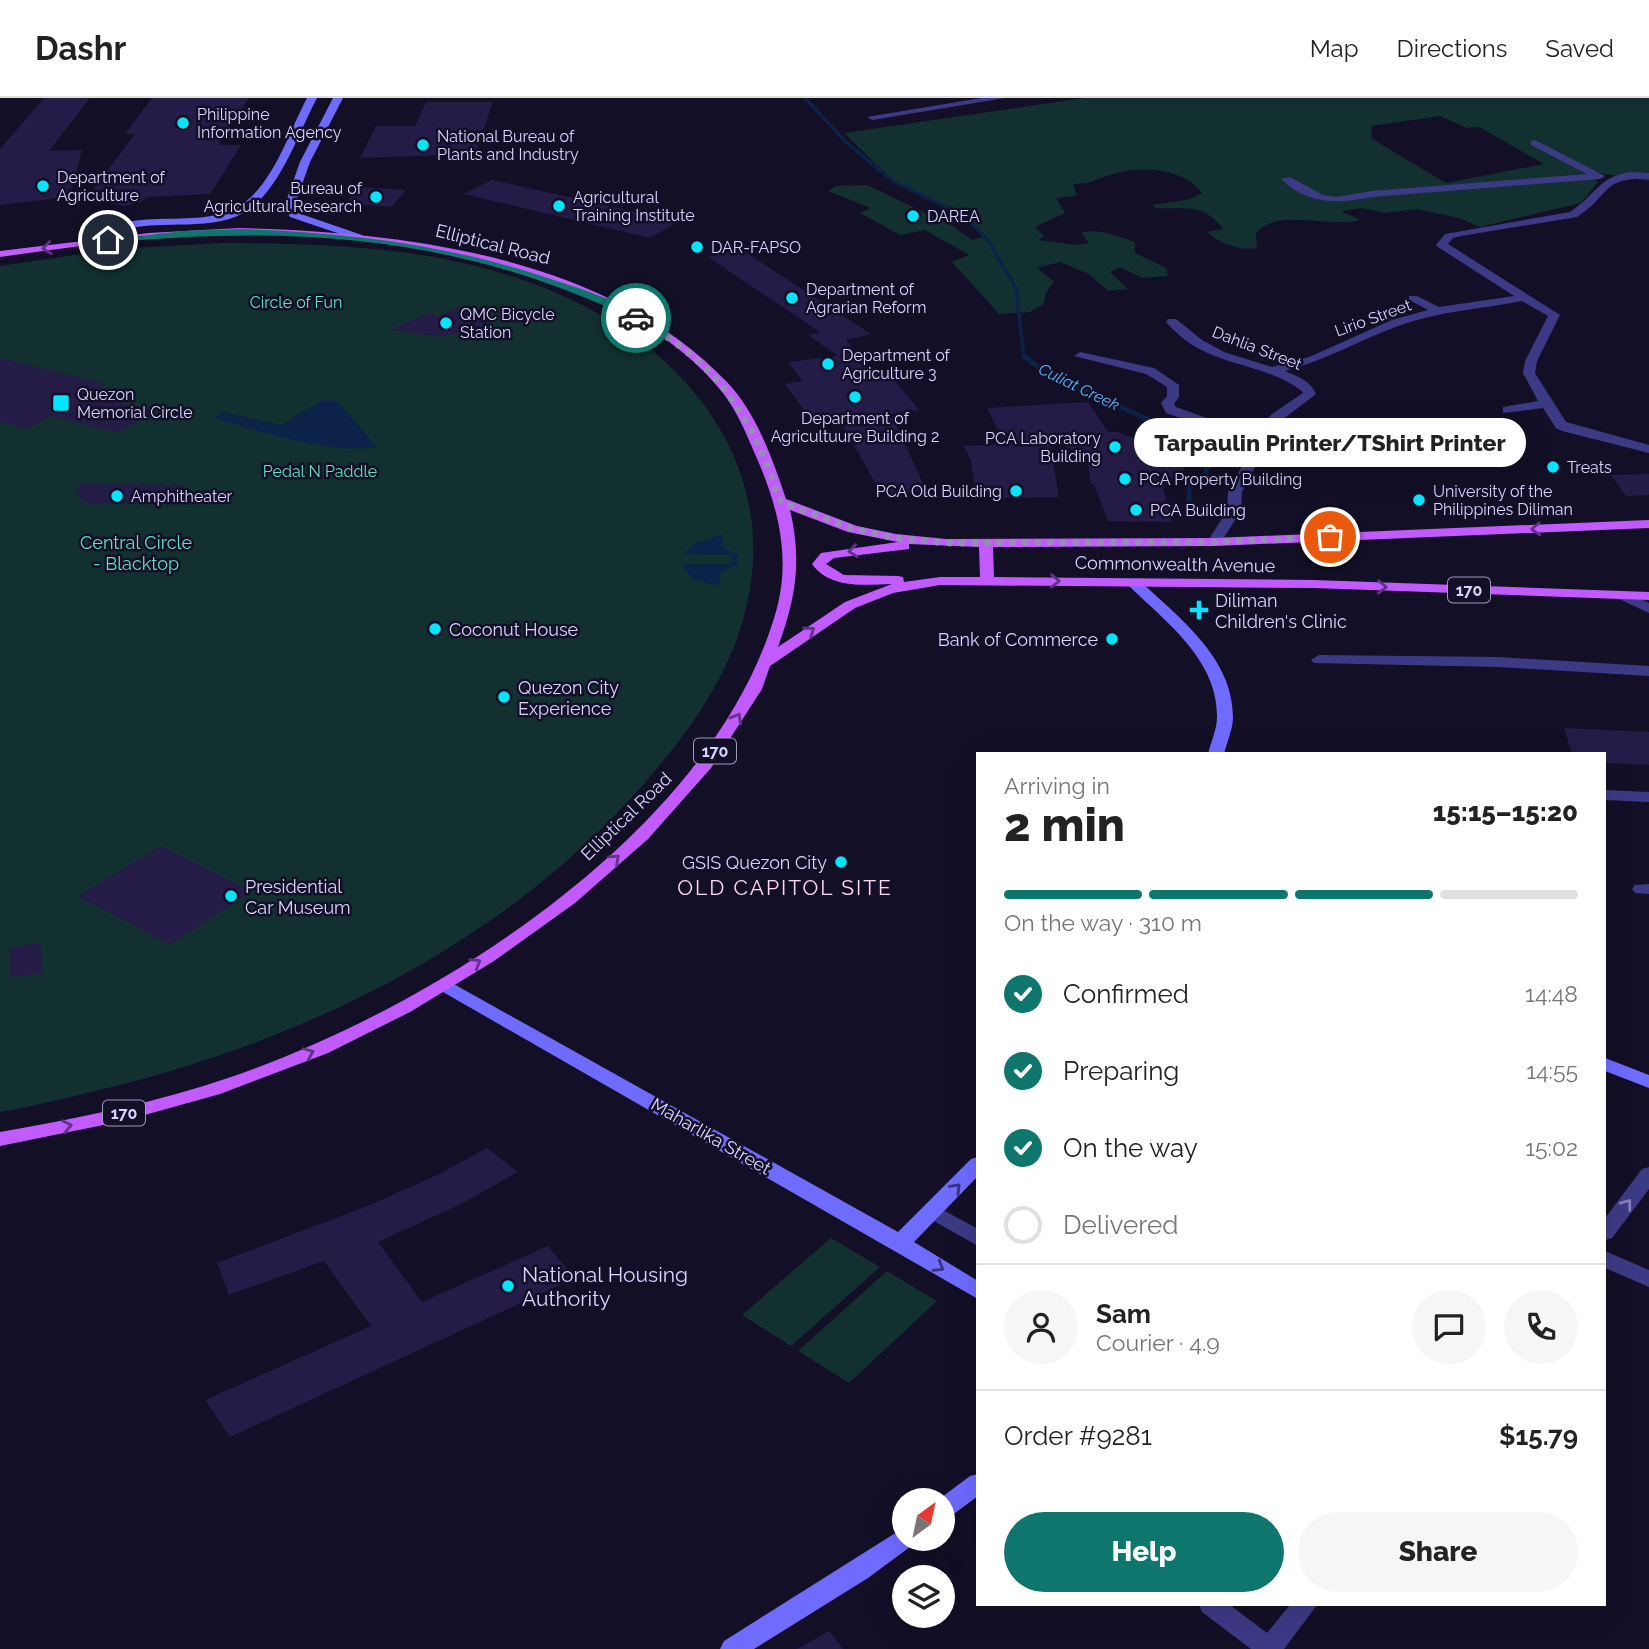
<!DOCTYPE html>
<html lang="en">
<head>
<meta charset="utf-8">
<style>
	:root { --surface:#fff; --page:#f6f6f6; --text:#222; --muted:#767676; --line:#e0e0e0; --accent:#0f766e }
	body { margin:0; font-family:Raleway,sans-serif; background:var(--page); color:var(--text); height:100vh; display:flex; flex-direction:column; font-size:26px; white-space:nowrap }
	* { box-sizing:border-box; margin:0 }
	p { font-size:23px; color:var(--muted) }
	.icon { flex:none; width:38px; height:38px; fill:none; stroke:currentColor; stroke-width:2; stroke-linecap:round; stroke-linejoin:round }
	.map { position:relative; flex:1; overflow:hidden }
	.drawer { position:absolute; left:976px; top:654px; width:630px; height:854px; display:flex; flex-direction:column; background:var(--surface); border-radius:0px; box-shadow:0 7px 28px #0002 }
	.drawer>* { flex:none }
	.needle { width:46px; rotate:33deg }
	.tools { position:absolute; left:892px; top:1390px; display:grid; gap:14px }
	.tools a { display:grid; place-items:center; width:63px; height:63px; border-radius:50%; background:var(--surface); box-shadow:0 7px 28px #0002; font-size:35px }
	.pin { position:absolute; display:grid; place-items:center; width:60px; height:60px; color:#fff; margin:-30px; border:4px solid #fff; border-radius:50%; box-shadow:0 2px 7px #0007 }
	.courier { position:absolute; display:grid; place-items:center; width:70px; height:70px; margin:-35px; border:5px solid #0f766e; border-radius:50%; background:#fff; color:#222; box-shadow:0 2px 9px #0007 }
	.bubble { position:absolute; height:49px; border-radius:24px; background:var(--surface); box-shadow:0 7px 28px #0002; font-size:23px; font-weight:800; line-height:49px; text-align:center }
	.head em { font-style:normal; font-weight:800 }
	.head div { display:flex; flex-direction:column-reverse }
	.head { display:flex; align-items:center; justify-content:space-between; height:119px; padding:0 28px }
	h1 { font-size:46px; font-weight:800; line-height:52px }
	.bar { display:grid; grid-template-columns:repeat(4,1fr); gap:10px 7px; align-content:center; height:84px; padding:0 28px }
	.bar i { height:9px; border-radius:5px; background:var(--line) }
	.bar .selected { background:var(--accent) }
	.bar p { grid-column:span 4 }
	.line { display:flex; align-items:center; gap:18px; padding:0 28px; border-top:2px solid var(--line) }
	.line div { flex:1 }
	.round { display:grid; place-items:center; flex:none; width:74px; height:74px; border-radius:37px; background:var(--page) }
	ol { padding:0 28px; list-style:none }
	li { display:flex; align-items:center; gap:21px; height:77px }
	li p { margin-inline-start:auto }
	li .icon { padding:7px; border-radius:50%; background:var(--accent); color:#fff; stroke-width:4 }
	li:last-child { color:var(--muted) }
	li i { width:38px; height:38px; border:4px solid var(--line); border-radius:50% }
	.cta { display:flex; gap:14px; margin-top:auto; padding:14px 28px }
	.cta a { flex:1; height:80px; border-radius:42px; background:var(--accent); color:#fff; font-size:28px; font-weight:800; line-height:80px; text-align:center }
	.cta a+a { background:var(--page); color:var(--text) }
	header { display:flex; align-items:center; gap:42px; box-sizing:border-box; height:98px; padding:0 35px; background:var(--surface); border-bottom:2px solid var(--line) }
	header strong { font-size:33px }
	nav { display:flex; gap:38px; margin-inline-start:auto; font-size:24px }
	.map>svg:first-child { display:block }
	.green { fill:#12302f; fill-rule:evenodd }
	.water { fill:#0c2248 }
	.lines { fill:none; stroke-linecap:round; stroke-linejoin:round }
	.stream-far1 { stroke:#0c2248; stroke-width:3.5 }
	.stream { stroke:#0c2248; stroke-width:5 }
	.building { fill:#241b47 }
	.street { fill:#3d3a85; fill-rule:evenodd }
	.secondary { fill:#6f6bff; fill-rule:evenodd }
	.primary { fill:#c25bff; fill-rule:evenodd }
	.oneway { stroke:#623188 }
	.oneway2 { stroke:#38347d }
	.oneway3 { stroke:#837fbc }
	.route { fill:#0f766e }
	.done { stroke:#948fb3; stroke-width:7; stroke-dasharray:0 12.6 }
	.poi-dot { fill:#00e5ff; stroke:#130f26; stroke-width:2.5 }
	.labels { text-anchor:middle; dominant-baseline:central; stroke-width:5; stroke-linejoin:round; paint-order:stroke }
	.far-poi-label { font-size:16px; fill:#d9d4ff; stroke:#130f26; text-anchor:start }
	.far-park-label { font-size:16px; fill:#5fe0c0; stroke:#130f26 }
	.far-street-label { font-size:16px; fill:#d9d4ff; stroke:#130f26 }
	.far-water-label { font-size:16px; font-style:italic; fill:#62b6ff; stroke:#130f26 }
	.shield { fill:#130f26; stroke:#9e99be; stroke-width:2 }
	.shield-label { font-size:16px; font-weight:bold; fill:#d9d4ff }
	.street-label { font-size:18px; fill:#d9d4ff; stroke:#130f26 }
	.park-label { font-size:18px; fill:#5fe0c0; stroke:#130f26 }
	.poi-label { font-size:18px; fill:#d9d4ff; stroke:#130f26; text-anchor:start }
	.quarter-label { font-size:21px; letter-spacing:2px; fill:#ffd6f0; stroke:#130f26 }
	.near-poi-label { font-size:21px; fill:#d9d4ff; stroke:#130f26; text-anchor:start }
</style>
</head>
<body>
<header>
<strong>Dashr</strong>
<nav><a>Map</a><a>Directions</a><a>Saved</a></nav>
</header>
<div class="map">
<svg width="1649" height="1551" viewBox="0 0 1649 1551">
	<rect width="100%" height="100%" fill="#130f26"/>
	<!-- green -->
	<path class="green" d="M1085,0H1649V83L1581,72L1598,84L1581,105L1480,129L1459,120L1417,111L1384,115L1363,110L1341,113L1360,122C1330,131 1278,109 1256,135L1257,150C1239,153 1221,146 1207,134L1223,131C1203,104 1185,112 1155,110L1152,107L1191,101L1202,95C1183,69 1138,67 1110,77C1094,82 1091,86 1073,86L1077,98L1056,100L1065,115L1035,129L1044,138L1038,142L1077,147L1089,145L1081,135C1099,130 1118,138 1135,144V155L1166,170L1168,178L1142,180L1120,169L1110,174L1128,191L1108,193L1089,176L1060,164L1037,170L1054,184L1046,194L1044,206L1030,214L999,216L952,164L969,157L925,132L900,137L860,115L871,110L828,93L836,88L867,87L951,127L972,142L983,139L966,119L893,83L844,35ZM1440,18L1467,30L1479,29L1544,66L1446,85L1372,41L1371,28Z
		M221,145C319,145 420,148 514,179C722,246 829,432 692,625C551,824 323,940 91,994C61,1001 31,1009 0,1014V168L116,151Z
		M831,1140L880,1169L791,1248L742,1217Z
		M887,1173L937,1203L849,1285L798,1253Z"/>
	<!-- water -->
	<path class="water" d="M321,303H337L377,349C334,358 257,332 214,320L223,314L281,327Z
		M723,436L722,449L738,457L737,467L721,474L718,488L693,481L681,466H728L734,463L729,457L684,456L693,446Z"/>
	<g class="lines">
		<!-- stream-far1 -->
		<path class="stream-far1" d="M805,0L847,45L893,83L966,119L989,144L1016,190L1024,260"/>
		<!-- stream -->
		<path class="stream" d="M1024,258L1045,274L1201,346L1210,360L1205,377L1189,390V414"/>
	</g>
	<!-- building -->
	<path class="building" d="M44,0H90L49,53L82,52L72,90H68V99L0,107V51Z
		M152,0H249L218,47H241L210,96L147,99L141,104L124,108L106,104L94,90L135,36H125Z
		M426,4H493L475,56L360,60L376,28H415Z
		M492,82L622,111L678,124L650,140L463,96Z
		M361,89L406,92L391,109L345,105Z
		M742,152L871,236L846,242L872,274L887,273L919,312L891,316L926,392L887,397L874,383L840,322L814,326L785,286L803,283L788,264L838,258L808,237L820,234L708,159Z
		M458,209L496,221L472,232L450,237H427L391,232L429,215L439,218Z
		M0,260L107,286L88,297L155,313L119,335L51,318L28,331L0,324Z
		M1088,304L1108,334H1118L1146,345H1178L1186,380H1161L1171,424L1108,423L1094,386L1091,387L1087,359L1049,341L1059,399L976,400L971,363L964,348L1004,346L987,310Z
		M1649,376V397L1626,398L1611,377Z
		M80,386L182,387L183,395L128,406H92L80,401L76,395Z
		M1564,630L1649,634V667L1605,665V656H1572Z
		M161,748L252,793L170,847L78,798Z
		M41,845L42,875L10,880V850Z
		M487,1050L518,1074L461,1106L378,1144L422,1204L548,1148L575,1180L230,1339L205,1302L371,1228L324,1163L229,1197L217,1165L370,1107L437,1077Z
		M829,1533L843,1551H797Z"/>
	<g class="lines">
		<!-- street -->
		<path class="street" d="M981,0H1005L872,22L867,19Z
			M1535,42L1605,78L1600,81L1372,99C1337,106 1308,107 1281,81L1290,79L1323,97L1336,99L1372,93L1587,76L1531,47V43Z
			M1631,74L1649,75V81C1601,79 1611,97 1577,119L1461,138L1453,140L1448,146L1560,217L1537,263L1535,275L1566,324L1649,347V355L1562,333L1556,330L1543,310L1503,315V309L1538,303L1523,275L1525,263L1548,218L1522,203C1481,211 1441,213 1401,227C1362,241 1326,262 1285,273C1297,278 1311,283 1316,296L1282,322L1259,345L1265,350L1242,394L1241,413L1219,447L1214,448L1207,444L1227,413L1228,394L1251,351L1211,331L1166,315L1161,305L1167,298V289L1146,276L1074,258L1080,254L1154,270L1179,287V299L1174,306L1176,309L1221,325L1249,340L1272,316L1303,295L1302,293C1260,261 1207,272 1166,224L1168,221H1176L1202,242L1224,254L1272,269L1309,259L1392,222L1428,212L1409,202V198H1417L1439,209L1514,198L1438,149L1436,147L1445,136L1570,114C1595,98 1599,78 1631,74Z
			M1624,494L1649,505V515L1619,501L1617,498L1619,495Z
			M1319,557L1498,559L1649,568V578L1498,569L1314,565L1311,562Z
			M1605,692L1649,694V704L1605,702Z
			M1649,786V796L1635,795L1632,791L1635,787Z
			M1649,1069V1091L1612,1140L1605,1142V1120L1642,1071Z
			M932,1106L978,1131V1148L925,1118L922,1113L925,1108Z
			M1605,1153L1649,1172V1189L1605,1170Z
			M1199,1507H1230L1267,1535L1290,1507H1317L1284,1551H1251L1202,1514Z"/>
		<!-- secondary -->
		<path class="secondary" d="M307,0H317C299,34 286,75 259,103C226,137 173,121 131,130C118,132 109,139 98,146L88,144C132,100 207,141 251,99C278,73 290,32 307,0Z
			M333,0H343L310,64L294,109L298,115L362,137L364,139L358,142L290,119L284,109L300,64Z
			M1134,481L1139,482C1178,519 1233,559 1233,619C1233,631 1227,644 1224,656H1208C1211,644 1217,631 1217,619C1218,562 1166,524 1129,488L1127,485Z
			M443,880L898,1134L971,1061L978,1059V1078L914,1144L978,1183V1201L436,890L434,886Z
			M1605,960L1649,977V990L1605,973Z
			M978,1376V1398L951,1418L943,1421V1402H938L970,1378Z
			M905,1429V1440H917L914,1446L868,1480L754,1551H720L724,1543Z"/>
		<!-- primary -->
		<path class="primary" d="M239,130C404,134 607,158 727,284C756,314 773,362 786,401L857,428L896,436L946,441L1214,440L1649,422V430L1214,448L993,449L994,479L1314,482L1649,494V502L1314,490L940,487L893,495L855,510L770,568L762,591L711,670L648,741L575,805L494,863L410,914L328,955L220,996L123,1023L0,1048V1034C78,1020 156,1005 231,979C437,908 716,732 777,510C791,457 777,405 755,356C746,335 737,313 723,295C625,170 386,135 237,136C157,137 78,148 0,159V153L149,135ZM790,412L848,434L898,444L821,455L812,466C830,491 864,487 892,486L845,504L778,549C796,500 802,463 790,412ZM909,446L979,449L980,479H940L904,484L903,479L898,478L844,477L826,466L834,460L909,451Z"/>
	</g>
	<!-- one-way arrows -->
	<defs><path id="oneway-chevron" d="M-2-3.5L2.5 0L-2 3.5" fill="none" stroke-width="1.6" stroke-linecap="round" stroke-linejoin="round" transform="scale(1.75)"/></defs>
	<g class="oneway">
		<use href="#oneway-chevron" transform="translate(47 150) rotate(173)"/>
		<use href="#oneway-chevron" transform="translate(1536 431) rotate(177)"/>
		<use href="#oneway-chevron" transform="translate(853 453) rotate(173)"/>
		<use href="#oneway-chevron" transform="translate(1055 483) rotate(1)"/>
		<use href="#oneway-chevron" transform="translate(1382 489) rotate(2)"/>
		<use href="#oneway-chevron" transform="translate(810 533) rotate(-35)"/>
		<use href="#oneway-chevron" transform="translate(737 620) rotate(-60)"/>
		<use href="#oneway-chevron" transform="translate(615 761) rotate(-42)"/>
		<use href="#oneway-chevron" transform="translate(476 865) rotate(-32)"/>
		<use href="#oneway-chevron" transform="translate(309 955) rotate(-23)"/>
		<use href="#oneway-chevron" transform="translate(67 1028) rotate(-12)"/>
	</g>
	<g class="oneway2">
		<use href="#oneway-chevron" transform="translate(956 1090) rotate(-46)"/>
		<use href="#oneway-chevron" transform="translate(939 1169) rotate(32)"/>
	</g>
	<use class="oneway3" href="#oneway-chevron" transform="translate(1627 1106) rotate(-53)"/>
	<!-- route -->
	<path class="route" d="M243,131C353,135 453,147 557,183C585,192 617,202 640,220L633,221C461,138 296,127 108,145L105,142L183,133Z"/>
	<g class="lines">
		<!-- done -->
		<path class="done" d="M636,220C719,265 751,317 781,404L853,431L896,440L946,445L1214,444L1330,439"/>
	</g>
	<!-- markers -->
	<g class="poi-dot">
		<circle cx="183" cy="25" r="7"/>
		<circle cx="423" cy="47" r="7"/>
		<circle cx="43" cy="88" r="7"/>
		<circle cx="376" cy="99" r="7"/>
		<circle cx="559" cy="108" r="7"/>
		<circle cx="913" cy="118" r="7"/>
		<circle cx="697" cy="149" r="7"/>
		<circle cx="792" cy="200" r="7"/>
		<circle cx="446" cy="225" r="7"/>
		<circle cx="828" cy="266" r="7"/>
		<circle cx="855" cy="299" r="7"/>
		<rect x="52" y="296" width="18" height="18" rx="3.5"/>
		<circle cx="1115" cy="349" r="7"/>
		<circle cx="1553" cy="369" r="7"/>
		<circle cx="1125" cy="381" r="7"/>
		<circle cx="1016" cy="393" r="7"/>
		<circle cx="117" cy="398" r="7"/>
		<circle cx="1419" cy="402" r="7"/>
		<circle cx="1136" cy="412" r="7"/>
		<path d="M1195.5 501.5h7v7h7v7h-7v7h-7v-7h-7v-7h7z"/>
		<circle cx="435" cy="531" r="7"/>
		<circle cx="1112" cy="541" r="7"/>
		<circle cx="504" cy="599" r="7"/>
		<circle cx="841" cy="764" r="7"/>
		<circle cx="231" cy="798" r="7"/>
		<circle cx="508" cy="1188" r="7"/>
	</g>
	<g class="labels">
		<!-- far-poi labels -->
		<g class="far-poi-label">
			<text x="197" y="16">Philippine<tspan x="197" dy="18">Information Agency</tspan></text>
			<text x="437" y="38">National Bureau of<tspan x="437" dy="18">Plants and Industry</tspan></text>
			<text x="57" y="79">Department of<tspan x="57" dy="18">Agriculture</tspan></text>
			<text x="362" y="90" text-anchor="end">Bureau of<tspan x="362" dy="18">Agricultural Research</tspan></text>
			<text x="573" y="99">Agricultural<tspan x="573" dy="18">Training Institute</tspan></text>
			<text x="927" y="118">DAREA</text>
			<text x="711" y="149">DAR-FAPSO</text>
			<text x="806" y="191">Department of<tspan x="806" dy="18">Agrarian Reform</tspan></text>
			<text x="460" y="216">QMC Bicycle<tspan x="460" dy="18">Station</tspan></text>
			<text x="842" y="257">Department of<tspan x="842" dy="18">Agriculture 3</tspan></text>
			<text x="77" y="296">Quezon<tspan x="77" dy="18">Memorial Circle</tspan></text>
			<text x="855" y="320" text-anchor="middle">Department of<tspan x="855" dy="18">Agricultuure Building 2</tspan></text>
			<text x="1101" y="340" text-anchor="end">PCA Laboratory<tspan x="1101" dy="18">Building</tspan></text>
			<text x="1567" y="369">Treats</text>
			<text x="1139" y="381">PCA Property Building</text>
			<text x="1002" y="393" text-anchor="end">PCA Old Building</text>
			<text x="1433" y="393">University of the<tspan x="1433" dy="18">Philippines Diliman</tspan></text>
			<text x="131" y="398">Amphitheater</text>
			<text x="1150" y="412">PCA Building</text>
		</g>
		<!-- far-park labels -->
		<g class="far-park-label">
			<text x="296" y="204">Circle of Fun</text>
			<text x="320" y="373">Pedal N Paddle</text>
		</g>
		<!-- far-street labels -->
		<g class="far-street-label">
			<text transform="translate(1373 220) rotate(-20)">Lirio Street</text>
			<text transform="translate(1257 250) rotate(21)">Dahlia Street</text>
		</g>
		<!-- far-water labels -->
		<g class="far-water-label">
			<text transform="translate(1079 289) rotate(26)">Culiat Creek</text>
		</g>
		<!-- shield labels -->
		<g class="shield">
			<rect x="1448" y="479.5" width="42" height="25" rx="5"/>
			<rect x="694" y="640.5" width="42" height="25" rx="5"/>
			<rect x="103" y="1002.5" width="42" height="25" rx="5"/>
		</g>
		<g class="shield-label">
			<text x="1469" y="492">170</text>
			<text x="715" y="653">170</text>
			<text x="124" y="1015">170</text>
		</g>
		<!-- street labels -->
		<g class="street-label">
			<text transform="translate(493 146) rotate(14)">Elliptical Road</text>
			<text transform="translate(1175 466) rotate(1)">Commonwealth Avenue</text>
			<text transform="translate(626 718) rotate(-44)">Elliptical Road</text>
			<text transform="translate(711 1038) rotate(30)">Maharlika Street</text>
		</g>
		<!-- park labels -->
		<g class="park-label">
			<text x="136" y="444">Central Circle<tspan x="136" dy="21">- Blacktop</tspan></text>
		</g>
		<!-- poi labels -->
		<g class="poi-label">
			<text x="1215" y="502">Diliman<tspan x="1215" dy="21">Children's Clinic</tspan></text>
			<text x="449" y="531">Coconut House</text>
			<text x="1098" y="541" text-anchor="end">Bank of Commerce</text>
			<text x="518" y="589">Quezon City<tspan x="518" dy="21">Experience</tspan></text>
			<text x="827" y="764" text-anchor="end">GSIS Quezon City</text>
			<text x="245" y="788">Presidential<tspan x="245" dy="21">Car Museum</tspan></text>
		</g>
		<!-- quarter labels -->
		<g class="quarter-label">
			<text x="785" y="789">OLD CAPITOL SITE</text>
		</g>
		<!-- near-poi labels -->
		<g class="near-poi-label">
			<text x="522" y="1176">National Housing<tspan x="522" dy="24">Authority</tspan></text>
		</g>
	</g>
</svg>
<div class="tools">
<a><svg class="needle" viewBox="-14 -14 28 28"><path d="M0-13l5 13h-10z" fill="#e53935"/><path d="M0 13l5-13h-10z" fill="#767676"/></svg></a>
<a><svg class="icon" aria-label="layers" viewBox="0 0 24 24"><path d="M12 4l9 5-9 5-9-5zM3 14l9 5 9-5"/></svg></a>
</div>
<div class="pin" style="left:1330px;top:439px;background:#ea580c"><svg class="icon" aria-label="bag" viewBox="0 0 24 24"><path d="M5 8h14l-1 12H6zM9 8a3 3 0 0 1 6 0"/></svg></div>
<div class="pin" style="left:108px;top:142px;background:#1f2937"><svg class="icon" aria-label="home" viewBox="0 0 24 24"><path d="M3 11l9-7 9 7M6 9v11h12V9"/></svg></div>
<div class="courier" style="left:636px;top:220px"><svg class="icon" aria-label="car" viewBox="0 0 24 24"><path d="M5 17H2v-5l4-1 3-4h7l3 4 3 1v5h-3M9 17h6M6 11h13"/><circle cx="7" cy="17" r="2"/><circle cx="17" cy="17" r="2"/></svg></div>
<div class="bubble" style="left:1134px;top:320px;width:392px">Tarpaulin Printer/TShirt Printer</div>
<section class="drawer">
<div class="head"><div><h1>2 min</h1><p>Arriving in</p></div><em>15:15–15:20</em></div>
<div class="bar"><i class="selected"></i><i class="selected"></i><i class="selected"></i><i></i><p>On the way · 310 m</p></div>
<ol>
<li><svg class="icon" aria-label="check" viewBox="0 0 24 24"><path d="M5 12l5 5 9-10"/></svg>Confirmed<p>14:48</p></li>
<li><svg class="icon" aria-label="check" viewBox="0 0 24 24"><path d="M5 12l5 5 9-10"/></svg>Preparing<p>14:55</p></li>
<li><svg class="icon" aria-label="check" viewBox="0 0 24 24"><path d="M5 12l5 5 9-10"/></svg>On the way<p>15:02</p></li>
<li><i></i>Delivered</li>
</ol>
<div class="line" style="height:126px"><a class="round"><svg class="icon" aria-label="person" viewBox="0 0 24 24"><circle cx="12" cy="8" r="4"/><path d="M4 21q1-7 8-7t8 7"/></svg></a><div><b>Sam</b><p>Courier · 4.9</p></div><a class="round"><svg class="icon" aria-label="chat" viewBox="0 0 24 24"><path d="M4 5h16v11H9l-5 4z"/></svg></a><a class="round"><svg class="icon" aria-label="phone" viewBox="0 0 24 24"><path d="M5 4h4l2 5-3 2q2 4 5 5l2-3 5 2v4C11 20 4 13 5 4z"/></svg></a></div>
<div class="line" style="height:91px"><div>Order #9281</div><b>$15.79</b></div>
<div class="cta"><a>Help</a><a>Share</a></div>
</section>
</div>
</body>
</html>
